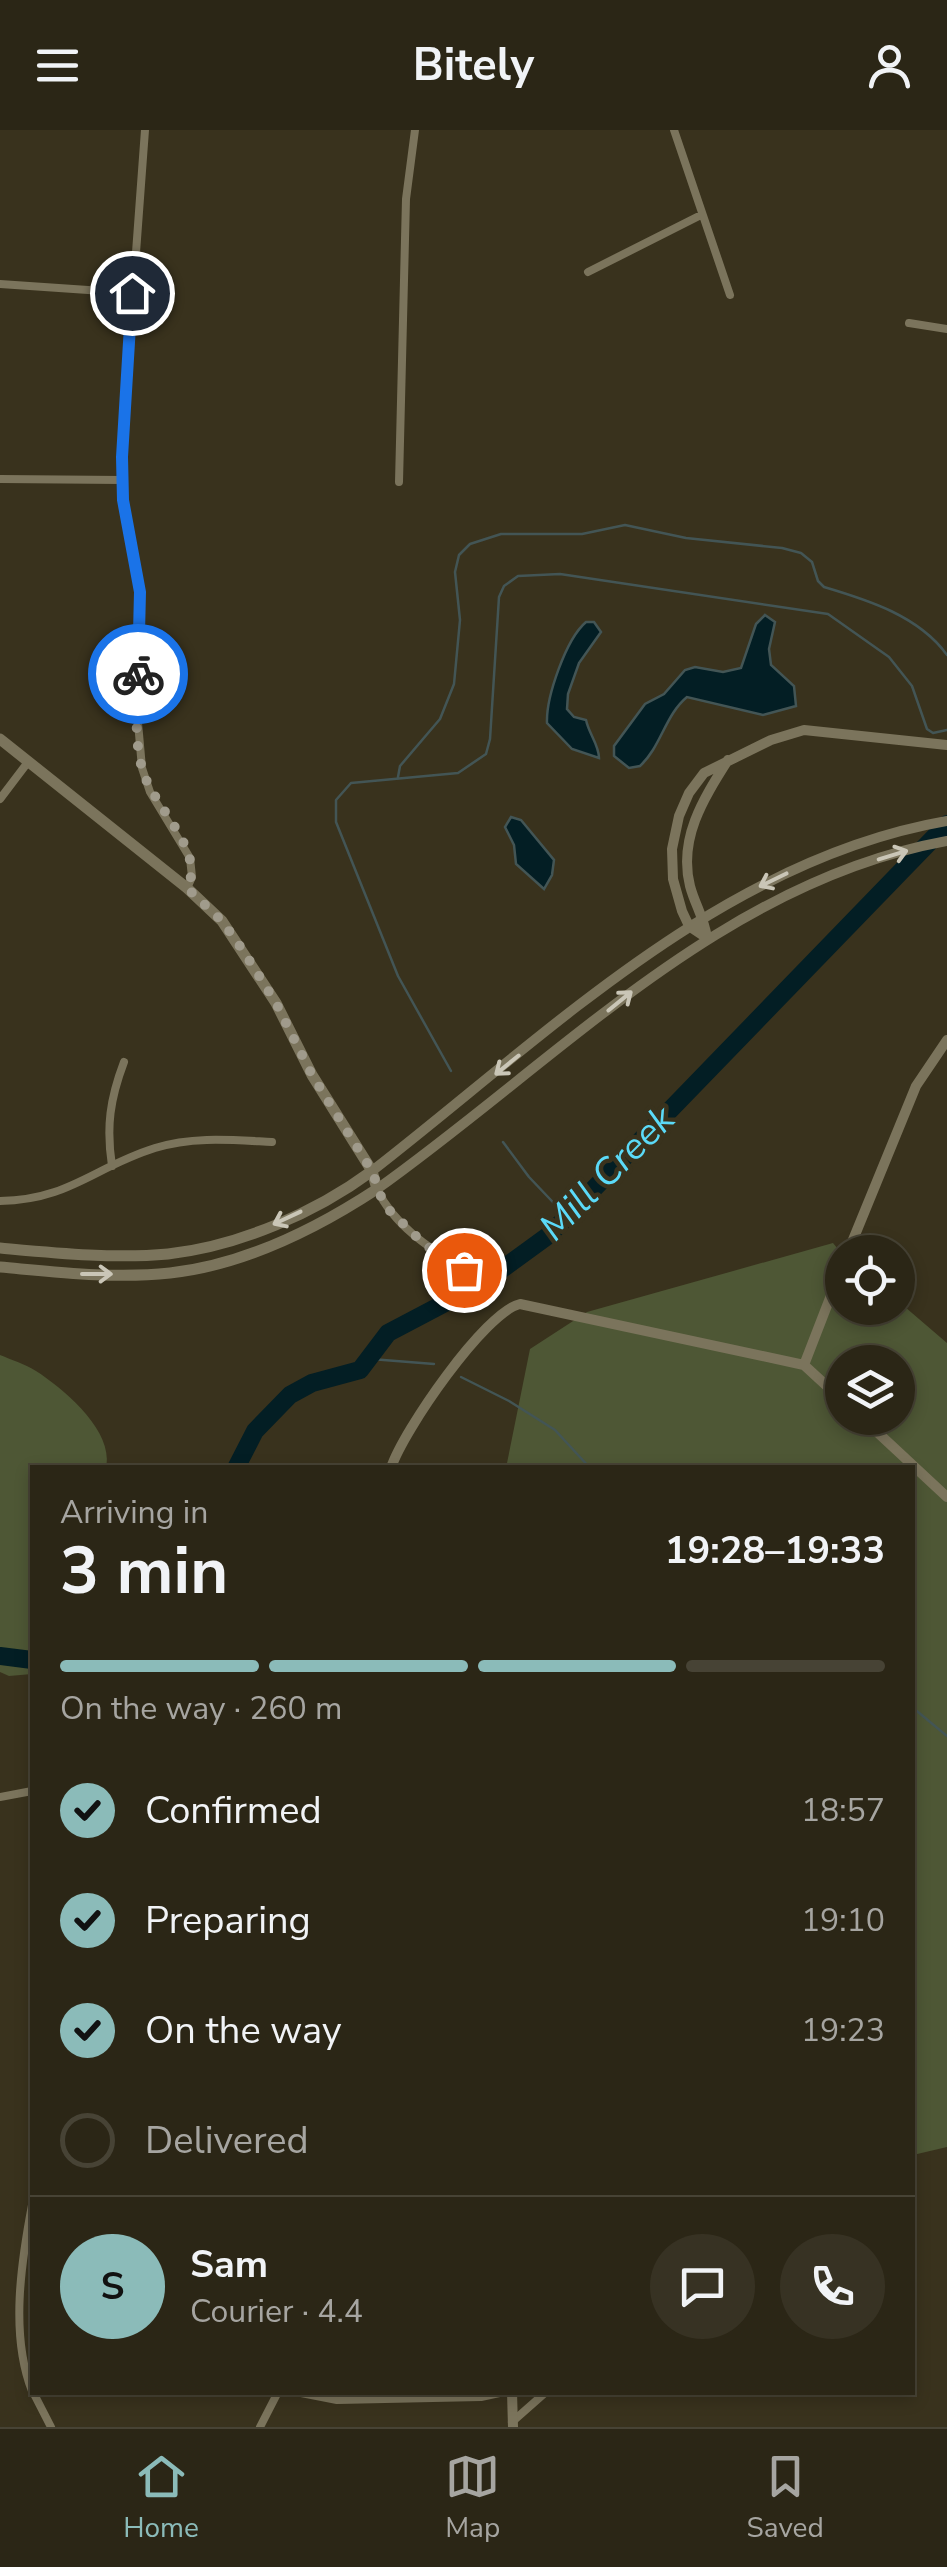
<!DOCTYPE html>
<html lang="en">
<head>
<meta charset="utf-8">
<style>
	:root { --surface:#2b2616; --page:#373223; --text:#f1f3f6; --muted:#a6a5a1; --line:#474335; --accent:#8bbbb9 }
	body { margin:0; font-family:"Nunito Sans",sans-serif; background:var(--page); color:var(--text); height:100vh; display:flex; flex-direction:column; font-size:38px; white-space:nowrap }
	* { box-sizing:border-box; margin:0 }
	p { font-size:32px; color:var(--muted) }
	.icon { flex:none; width:55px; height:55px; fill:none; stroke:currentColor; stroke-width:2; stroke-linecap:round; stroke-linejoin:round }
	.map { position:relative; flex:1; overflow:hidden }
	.side { position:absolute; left:30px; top:1335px; width:885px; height:930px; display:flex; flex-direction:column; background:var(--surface); border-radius:0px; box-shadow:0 5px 15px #0003,0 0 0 2px var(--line) }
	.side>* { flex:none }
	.fabs { position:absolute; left:825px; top:1105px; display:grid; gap:20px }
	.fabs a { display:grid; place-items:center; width:90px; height:90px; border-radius:50%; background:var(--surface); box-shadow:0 5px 15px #0003,0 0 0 2px var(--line); font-size:50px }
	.pin { position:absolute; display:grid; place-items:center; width:85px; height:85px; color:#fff; margin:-42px; border:5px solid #fff; border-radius:50%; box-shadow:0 2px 10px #0007 }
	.courier { position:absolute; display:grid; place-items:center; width:100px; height:100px; margin:-50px; border:8px solid #1a73e8; border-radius:50%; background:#fff; color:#222; box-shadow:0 2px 12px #0007 }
	.headline em { font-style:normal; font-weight:700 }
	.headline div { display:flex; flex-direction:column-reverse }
	.headline { display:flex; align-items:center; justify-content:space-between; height:170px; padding:0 30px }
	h1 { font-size:65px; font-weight:700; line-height:75px }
	.bar { display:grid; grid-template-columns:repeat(4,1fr); gap:15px 10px; align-content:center; height:120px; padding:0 30px }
	.bar i { height:12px; border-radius:8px; background:var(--line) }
	.bar .current { background:var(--accent) }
	.bar p { grid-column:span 4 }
	.line { display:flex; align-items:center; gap:25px; padding:0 30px; border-top:2px solid var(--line) }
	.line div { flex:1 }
	.round { display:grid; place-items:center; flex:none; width:105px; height:105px; border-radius:52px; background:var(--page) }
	ol { padding:0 30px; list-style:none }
	li { display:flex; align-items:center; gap:30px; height:110px }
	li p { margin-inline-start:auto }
	li .icon { padding:10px; border-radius:50%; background:var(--accent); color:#111; stroke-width:4 }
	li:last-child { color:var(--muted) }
	li i { width:55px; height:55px; border:5px solid var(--line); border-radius:50% }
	header { display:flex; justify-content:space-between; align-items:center; height:130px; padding:0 30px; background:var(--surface); font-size:45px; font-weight:700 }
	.menu { display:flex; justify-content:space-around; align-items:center; height:140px; border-top:2px solid var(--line); background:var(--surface); font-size:28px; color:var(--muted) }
	.menu a { display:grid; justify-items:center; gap:5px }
	.menu .current { color:var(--accent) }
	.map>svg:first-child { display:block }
	.green { fill:#4e5735; fill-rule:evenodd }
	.water { fill:#031e24; stroke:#435555; stroke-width:2.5 }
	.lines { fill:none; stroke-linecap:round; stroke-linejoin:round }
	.stream { stroke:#435555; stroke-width:2.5 }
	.river { stroke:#031e24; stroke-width:18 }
	.minor { stroke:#7b745c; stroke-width:8 }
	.tertiary { stroke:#7b745c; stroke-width:10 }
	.secondary { stroke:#7b745c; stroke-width:11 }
	.oneway { stroke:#cac6b7 }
	.done { stroke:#a09b8c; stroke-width:10; stroke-dasharray:0 18 }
	.route { stroke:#1a73e8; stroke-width:12 }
	.labels { text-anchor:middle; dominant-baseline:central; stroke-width:9; stroke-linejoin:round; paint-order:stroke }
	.water-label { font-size:38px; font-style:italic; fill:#5bdaf8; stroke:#39321d }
</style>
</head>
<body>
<header><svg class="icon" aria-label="menu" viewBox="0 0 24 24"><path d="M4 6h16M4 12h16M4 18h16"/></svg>Bitely<svg class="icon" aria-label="person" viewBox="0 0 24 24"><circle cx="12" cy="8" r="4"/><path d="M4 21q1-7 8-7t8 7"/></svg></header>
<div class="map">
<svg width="947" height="2297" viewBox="0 0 947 2297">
	<rect width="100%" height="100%" fill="#39321d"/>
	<!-- green -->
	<path class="green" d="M833,1113L842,1124V1178H898V1171L947,1213V2017L913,2025L912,1338H506L530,1219L587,1182ZM842,1232H898V1288H842Z
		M0,1225C12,1230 25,1234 36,1241C64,1259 114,1301 106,1337L32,1338V1544L9,1546L0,1542Z"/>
	<!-- water -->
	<path class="water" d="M765,485L775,492L769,519L771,535L794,556L796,576L763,585L687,567C665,585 661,617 640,636L629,638L614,626V616L645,574L664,564L685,540L695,537L723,542L741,538L756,494Z
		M586,492H594L601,502L579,533L568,564L567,579L574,587L586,590C589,604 599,615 599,628L572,619L547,593C546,567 566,509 586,492Z
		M511,687L521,690L554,730L552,745L544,759L516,734L514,715L505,697Z"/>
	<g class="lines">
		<!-- stream -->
		<path class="stream" d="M398,647L400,636L440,589L454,554L460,490L455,442L459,425L470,414L501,404H582L625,395L686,408L782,418L801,423L812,432L818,451L824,457C868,470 919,486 947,525
			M451,941L398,846L336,692V670L351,653L458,643L486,624L490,609L499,467L504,456L518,446L560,444L828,484L889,527L912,556L927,599L933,603L947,600
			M503,1012L529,1047L567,1087
			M371,1229L434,1234
			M461,1247L509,1271L555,1300L590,1338
			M912,1577L947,1606"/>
		<!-- river -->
		<path class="river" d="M236,1338L255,1301L290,1265L312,1253L360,1240L388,1203L483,1153L549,1105L947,694
			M0,1526L32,1530"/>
		<!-- minor -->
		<path class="minor" d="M145,0L124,286L123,370L140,462L137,581L142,638L150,662L190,728L192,747L187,758
			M674,0L730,165
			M588,142L701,85
			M0,154L132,163
			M909,193L947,199
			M0,349L123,350
			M399,352L406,69L415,0
			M0,669L28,632
			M112,1036C106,997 110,969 124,932
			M377,1059C394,1096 431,1119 464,1140
			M0,1071C69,1070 94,1037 155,1018C193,1006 233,1010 272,1012
			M0,1667L32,1661
			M32,2075C21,2133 10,2205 32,2261
			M33,2262L51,2297
			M296,2262L337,2270L481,2267L504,2262
			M512,2292L546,2262
			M260,2297L278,2262"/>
		<!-- tertiary -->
		<path class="tertiary" d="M707,808L689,796L682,781L673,749L672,719L679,686L689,663L704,643L771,610L804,600L947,615
			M707,808C704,787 695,775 690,756C678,708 704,668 728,630
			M372,1041C546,906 721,730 947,691
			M377,1059C557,931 721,752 947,711
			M848,1122L916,956L947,910
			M804,1235L842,1137
			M862,1288L947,1367
			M391,1338C403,1301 485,1182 520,1174L804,1235L842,1270
			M512,2262L513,2297"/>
		<!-- secondary -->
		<path class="secondary" d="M0,609L187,758L222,791L276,873L312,945L372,1041L377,1059C316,1099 244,1135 170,1143C114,1149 56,1142 0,1137
			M0,1118C55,1123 113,1129 168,1124C239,1116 315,1083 372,1041"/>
	</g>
	<!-- one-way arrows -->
	<defs><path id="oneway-shaft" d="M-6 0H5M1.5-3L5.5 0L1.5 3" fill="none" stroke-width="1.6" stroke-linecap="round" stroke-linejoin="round" transform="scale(2.5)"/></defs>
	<g class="oneway">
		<use href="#oneway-shaft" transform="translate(893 725) rotate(-17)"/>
		<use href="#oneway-shaft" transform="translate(773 750) rotate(154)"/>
		<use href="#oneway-shaft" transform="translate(620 871) rotate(-39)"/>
		<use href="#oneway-shaft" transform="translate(507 935) rotate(141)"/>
		<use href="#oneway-shaft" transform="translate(287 1088) rotate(155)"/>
		<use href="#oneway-shaft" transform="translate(97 1144)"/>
	</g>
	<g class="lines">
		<!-- done -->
		<path class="done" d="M138,544C137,575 134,609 142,638C151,675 207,721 187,758L222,791L244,822L276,873L312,945L372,1041L384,1075L425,1115L464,1140"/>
		<!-- route -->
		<path class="route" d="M132,163L122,327L123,370L140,462L138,544"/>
	</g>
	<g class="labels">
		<!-- water labels -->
		<g class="water-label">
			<text transform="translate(607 1043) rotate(-45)">Mill Creek</text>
		</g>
	</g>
</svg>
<div class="fabs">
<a><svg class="icon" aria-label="locate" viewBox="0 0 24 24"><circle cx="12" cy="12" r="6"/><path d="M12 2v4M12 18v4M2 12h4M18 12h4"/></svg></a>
<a><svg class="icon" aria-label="layers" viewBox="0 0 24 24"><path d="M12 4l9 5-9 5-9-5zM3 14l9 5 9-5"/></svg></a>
</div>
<div class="pin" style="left:464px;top:1140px;background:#ea580c"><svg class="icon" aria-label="bag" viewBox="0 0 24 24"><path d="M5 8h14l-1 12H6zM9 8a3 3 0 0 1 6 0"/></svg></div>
<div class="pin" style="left:132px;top:163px;background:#1f2937"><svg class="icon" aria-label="home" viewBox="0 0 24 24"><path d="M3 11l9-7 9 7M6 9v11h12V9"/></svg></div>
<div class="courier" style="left:138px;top:544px"><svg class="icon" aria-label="bike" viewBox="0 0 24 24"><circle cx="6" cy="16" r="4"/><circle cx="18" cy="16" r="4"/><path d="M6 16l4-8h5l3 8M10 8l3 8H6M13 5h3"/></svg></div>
<section class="side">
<div class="headline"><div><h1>3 min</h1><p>Arriving in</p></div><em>19:28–19:33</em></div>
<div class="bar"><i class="current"></i><i class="current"></i><i class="current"></i><i></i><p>On the way · 260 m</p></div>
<ol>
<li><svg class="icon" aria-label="check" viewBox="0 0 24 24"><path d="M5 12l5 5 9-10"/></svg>Confirmed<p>18:57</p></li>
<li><svg class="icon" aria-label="check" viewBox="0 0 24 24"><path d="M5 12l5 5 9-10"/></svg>Preparing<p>19:10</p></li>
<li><svg class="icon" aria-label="check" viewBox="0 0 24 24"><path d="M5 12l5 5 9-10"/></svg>On the way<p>19:23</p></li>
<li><i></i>Delivered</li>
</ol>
<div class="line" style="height:180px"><b class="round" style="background:var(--accent);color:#111">S</b><div><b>Sam</b><p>Courier · 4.4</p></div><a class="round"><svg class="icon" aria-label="chat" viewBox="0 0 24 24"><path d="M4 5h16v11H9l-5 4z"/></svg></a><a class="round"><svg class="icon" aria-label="phone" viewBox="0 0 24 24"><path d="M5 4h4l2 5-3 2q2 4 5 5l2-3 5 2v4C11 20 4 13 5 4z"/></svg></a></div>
</section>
</div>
<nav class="menu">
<a class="current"><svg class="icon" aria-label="home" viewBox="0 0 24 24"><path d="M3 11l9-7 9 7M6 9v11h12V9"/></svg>Home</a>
<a><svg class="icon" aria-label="map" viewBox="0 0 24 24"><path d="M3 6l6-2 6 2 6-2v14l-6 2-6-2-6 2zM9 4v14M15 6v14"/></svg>Map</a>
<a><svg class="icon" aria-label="saved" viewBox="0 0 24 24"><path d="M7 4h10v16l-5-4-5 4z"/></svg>Saved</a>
</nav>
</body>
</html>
